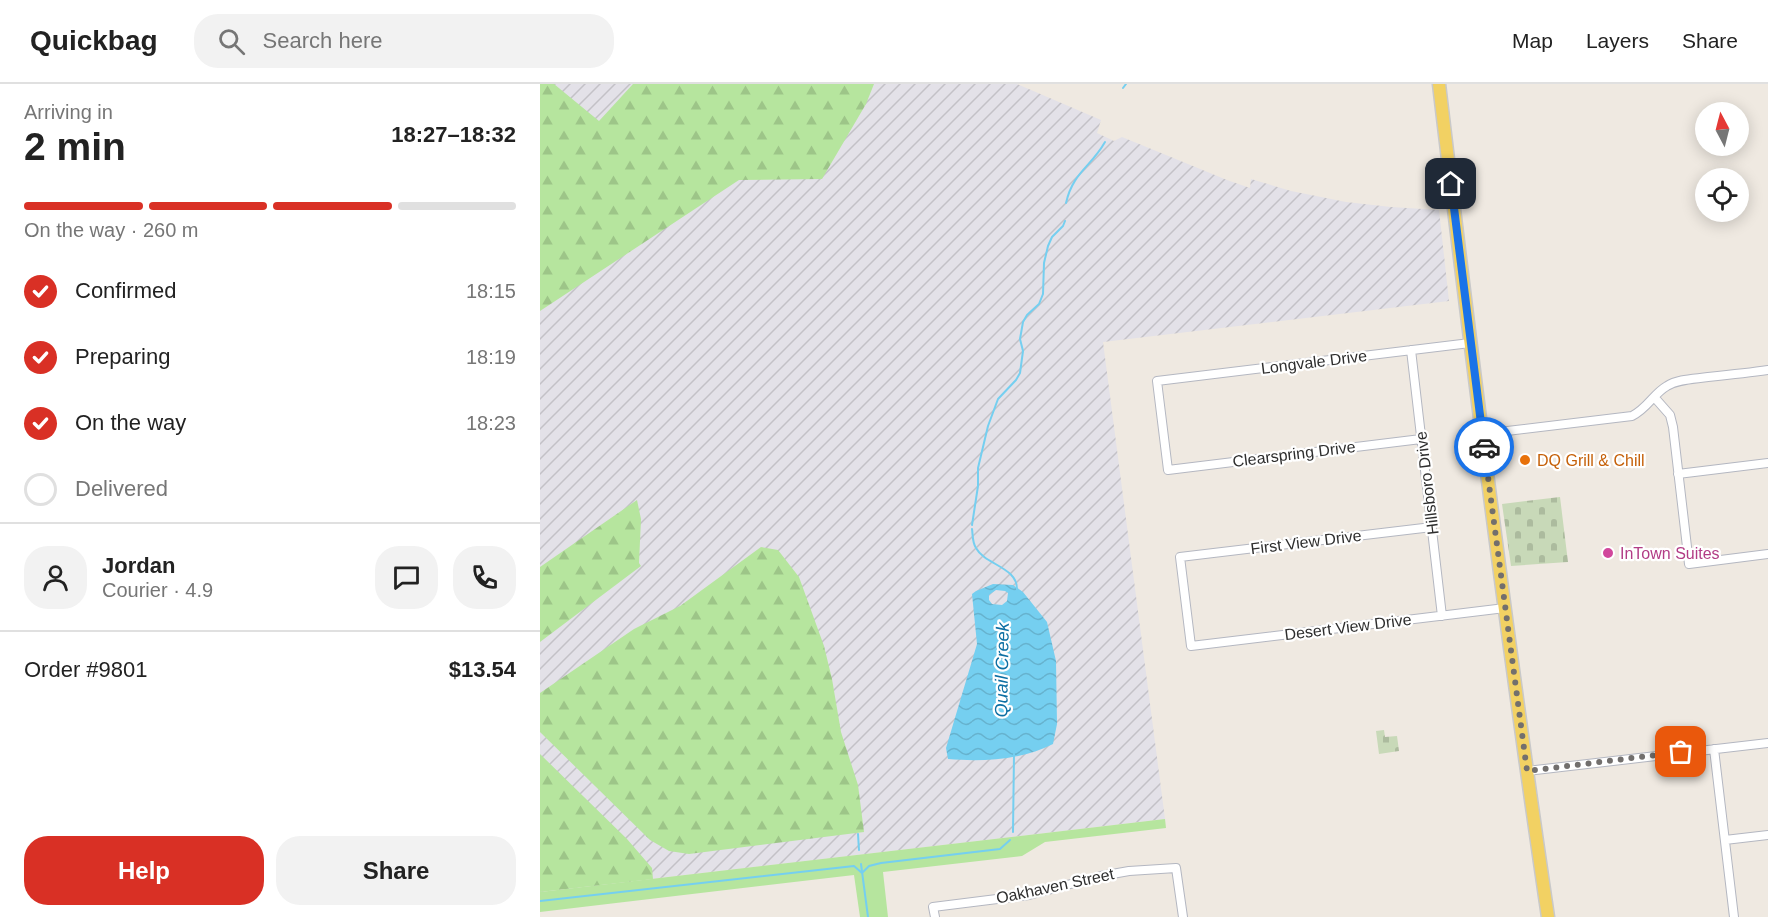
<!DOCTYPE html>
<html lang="en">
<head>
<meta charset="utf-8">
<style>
	:root { --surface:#fff; --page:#f2f2f2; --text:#222; --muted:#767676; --line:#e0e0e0; --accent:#d93025 }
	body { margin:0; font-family:Arial,sans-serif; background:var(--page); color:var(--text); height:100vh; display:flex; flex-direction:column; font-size:22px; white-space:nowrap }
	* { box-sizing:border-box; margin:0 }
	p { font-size:20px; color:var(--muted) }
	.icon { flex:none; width:33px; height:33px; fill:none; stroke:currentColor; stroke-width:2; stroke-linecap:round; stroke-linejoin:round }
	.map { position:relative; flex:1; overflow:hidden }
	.sheet { display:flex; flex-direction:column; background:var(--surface); width:540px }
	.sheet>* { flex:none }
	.needle { width:39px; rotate:353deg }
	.tools { position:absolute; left:1155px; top:18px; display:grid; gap:12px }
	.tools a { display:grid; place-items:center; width:54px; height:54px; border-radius:50%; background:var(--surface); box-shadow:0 3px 15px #0003; font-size:30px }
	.pin { position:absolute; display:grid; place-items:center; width:51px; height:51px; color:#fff; margin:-26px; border-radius:12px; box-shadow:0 3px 9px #0006 }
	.courier { position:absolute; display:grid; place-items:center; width:60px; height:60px; margin:-30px; border:4px solid #1a73e8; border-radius:50%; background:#fff; color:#222; box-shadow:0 2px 8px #0007 }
	.summary em { font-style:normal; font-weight:700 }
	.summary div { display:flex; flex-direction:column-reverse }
	.summary { display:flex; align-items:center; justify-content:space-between; height:102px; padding:0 24px }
	h1 { font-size:39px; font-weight:700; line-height:45px }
	.bar { display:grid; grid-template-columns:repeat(4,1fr); gap:9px 6px; align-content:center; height:72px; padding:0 24px }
	.bar i { height:8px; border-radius:4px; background:var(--line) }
	.bar .on { background:var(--accent) }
	.bar p { grid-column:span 4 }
	.line { display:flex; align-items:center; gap:15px; padding:0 24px; border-top:2px solid var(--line) }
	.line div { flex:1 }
	.round { display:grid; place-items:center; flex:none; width:63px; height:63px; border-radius:24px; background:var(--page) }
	ol { padding:0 24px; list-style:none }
	li { display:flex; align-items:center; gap:18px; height:66px }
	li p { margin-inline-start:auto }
	li .icon { padding:6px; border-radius:50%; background:var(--accent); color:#fff; stroke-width:4 }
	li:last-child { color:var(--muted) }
	li i { width:33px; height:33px; border:3px solid var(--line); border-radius:50% }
	.action { display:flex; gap:12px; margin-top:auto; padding:12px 24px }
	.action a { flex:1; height:69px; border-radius:24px; background:var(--accent); color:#fff; font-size:24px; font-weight:700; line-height:69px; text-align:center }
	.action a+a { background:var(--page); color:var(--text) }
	header { display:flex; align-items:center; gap:36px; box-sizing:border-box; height:84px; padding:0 30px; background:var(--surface); border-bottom:2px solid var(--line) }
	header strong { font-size:28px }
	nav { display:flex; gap:33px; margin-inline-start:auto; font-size:21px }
	.search { width:420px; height:54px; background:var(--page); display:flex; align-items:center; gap:15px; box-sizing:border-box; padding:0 21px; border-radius:24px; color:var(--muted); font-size:22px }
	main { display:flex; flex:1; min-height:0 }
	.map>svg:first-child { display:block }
	.industrial { fill:url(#industrial-furrows) }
	.grass { fill:#b6e59e }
	.forest { fill:url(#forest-firs) }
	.cemetery { fill:url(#cemetery-stones) }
	.water { fill:url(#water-waves); fill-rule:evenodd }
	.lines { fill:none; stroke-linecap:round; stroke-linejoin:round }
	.stream { stroke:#75cff0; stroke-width:2 }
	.minor-casing { stroke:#b4b7c1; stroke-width:10 }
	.primary-casing { stroke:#c9c9c9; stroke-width:15 }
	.minor { stroke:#fff; stroke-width:8 }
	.primary { stroke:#f2d163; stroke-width:12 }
	.done { stroke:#726f6d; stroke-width:6; stroke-dasharray:0 10.8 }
	.route { stroke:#1a73e8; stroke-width:8 }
	.food-dot { fill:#e8710a; stroke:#fff; stroke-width:2 }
	.hotel-dot { fill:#d1479c; stroke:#fff; stroke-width:2 }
	.labels { text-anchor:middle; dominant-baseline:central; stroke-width:4.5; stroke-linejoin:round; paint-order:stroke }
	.street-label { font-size:16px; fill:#2e2e2e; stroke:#fff }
	.food-label { font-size:16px; fill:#c56008; stroke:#fff; text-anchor:start }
	.hotel-label { font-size:16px; fill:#b23c85; stroke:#fff; text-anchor:start }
	.water-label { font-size:18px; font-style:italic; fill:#0d6fa3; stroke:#fff }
</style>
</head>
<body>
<header>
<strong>Quickbag</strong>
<div class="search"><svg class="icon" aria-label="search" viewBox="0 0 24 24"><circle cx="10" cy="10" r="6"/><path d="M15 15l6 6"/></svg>Search here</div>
<nav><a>Map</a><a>Layers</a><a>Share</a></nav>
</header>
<main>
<section class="sheet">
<div class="summary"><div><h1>2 min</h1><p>Arriving in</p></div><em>18:27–18:32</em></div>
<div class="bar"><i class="on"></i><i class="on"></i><i class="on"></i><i></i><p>On the way · 260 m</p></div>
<ol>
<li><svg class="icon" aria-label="check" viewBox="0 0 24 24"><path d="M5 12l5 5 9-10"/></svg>Confirmed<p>18:15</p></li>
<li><svg class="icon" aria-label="check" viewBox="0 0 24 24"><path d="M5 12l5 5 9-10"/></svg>Preparing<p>18:19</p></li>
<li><svg class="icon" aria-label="check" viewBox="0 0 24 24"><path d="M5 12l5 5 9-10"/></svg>On the way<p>18:23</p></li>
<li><i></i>Delivered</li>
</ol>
<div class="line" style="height:108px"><a class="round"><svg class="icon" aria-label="person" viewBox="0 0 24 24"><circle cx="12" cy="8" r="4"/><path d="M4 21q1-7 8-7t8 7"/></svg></a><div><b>Jordan</b><p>Courier · 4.9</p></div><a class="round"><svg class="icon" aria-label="chat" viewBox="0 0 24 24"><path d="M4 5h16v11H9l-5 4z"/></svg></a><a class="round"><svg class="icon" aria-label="phone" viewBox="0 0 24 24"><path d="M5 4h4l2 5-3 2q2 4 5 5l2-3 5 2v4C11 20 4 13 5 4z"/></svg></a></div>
<div class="line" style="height:78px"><div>Order #9801</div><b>$13.54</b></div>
<div class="action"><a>Help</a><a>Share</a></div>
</section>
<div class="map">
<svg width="1228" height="833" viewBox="0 0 1228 833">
	<defs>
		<pattern id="industrial-furrows" width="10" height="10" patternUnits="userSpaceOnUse" patternTransform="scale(1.5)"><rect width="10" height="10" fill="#e3e1e8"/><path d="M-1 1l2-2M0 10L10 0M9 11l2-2" fill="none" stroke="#c3c1c7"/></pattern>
		<pattern id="forest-firs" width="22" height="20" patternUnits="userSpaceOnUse" patternTransform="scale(1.5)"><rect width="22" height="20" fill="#b6e59e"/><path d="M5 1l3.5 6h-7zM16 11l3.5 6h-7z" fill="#9dc588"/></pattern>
		<pattern id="cemetery-stones" width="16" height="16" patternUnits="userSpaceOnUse" patternTransform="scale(1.5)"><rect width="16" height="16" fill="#c8d9b8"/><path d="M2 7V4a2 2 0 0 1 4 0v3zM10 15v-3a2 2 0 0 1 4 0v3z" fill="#acbb9e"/></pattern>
		<pattern id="water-waves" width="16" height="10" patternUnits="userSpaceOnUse" patternTransform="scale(1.5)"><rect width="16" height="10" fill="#75cff0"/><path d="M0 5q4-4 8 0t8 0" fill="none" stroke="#66b2ce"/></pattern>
	</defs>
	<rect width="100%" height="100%" fill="#efe9e1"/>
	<!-- industrial -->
	<path class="industrial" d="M0,0H477L561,36L557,49L574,57L582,53L687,96L710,104L711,95L751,107L806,118L851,123L899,126L909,217L563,258L625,735L0,808Z"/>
	<!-- grass -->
	<path class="grass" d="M625,735L626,744L505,758L482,772L343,788L348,833H320L314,791L0,828V808Z"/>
	<!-- forest -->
	<path class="forest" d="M0,0H14L59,37L93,0H334L326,20L282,95L199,96L0,227Z
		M97,416L101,435L99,479L101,482L0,558V483Z
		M221,463L238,466L259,493L284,562L292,595L301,648L318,701L324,748L149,770L129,767L110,756L0,648V609L94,545L140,522Z
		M0,670L87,755L112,784L113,795L0,808Z"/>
	<!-- cemetery -->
	<path class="cemetery" d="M1020,413L1028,478L971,482L962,420Z
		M844,646L845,653L857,652L859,667L839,670L836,647Z"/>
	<!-- water -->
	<path class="water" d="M453,500L473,501L483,508L507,538L516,577L517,640L513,660C482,676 442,678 408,675L406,664L437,560L432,510L436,507ZM456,506L465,507L468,509L467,517L462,521L452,520L449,516V511Z"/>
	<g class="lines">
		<!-- stream -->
		<path class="stream" d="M583,4L586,0
			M526,119C533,88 551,83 565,58
			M432,441L438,402V384L448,342L458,315L476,296L480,289L483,267L480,255L483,238L487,231L499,220L503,210L504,179L508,162L512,153L523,142L525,137
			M432,445C433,451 432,458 436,464C445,481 478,483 477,506
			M473,748L474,670
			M318,750L319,766
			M321,780L328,833
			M322,789L329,782L341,779L460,765L470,756
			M0,817L314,782L322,789"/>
		<defs>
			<path id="minor" d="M871,266L902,532
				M1115,314L1130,331L1133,343L1149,480L1228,470
				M942,350L1092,332C1108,324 1113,310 1127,302C1138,295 1154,295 1168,293C1188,291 1208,289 1228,286
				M881,355L628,386L617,297L930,259
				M1138,390L1228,379
				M892,443L640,473L651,562L965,524
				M1174,665L1194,833
				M987,687L1228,659
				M1185,756L1228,751
				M395,833L393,823L489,811L561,792L589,787L636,784L643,833"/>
			<path id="primary" d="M899,0C932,278 967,556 1008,833"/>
		</defs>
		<!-- minor casing -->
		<use href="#minor" class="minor-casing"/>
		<!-- primary casing -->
		<use href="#primary" class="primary-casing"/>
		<!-- minor -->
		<use href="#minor" class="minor"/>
		<!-- primary -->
		<use href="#primary" class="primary"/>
	</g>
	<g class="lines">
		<!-- done -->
		<path class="done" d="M944,363L987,687L1141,668"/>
		<!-- route -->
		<path class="route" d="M911,100L944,363"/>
	</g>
	<!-- markers -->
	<circle class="food-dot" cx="985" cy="376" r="6"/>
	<circle class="hotel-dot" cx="1068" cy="469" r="6"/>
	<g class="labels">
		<!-- street labels -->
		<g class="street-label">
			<text transform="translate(774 278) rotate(-7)">Longvale Drive</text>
			<text transform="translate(754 370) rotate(-7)">Clearspring Drive</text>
			<text transform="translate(887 399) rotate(-97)">Hillsboro Drive</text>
			<text transform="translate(766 458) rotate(-7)">First View Drive</text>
			<text transform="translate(808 543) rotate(-7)">Desert View Drive</text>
			<text transform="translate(515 802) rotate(-12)">Oakhaven Street</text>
		</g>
		<!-- food labels -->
		<g class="food-label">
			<text x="997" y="376">DQ Grill &amp; Chill</text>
		</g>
		<!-- hotel labels -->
		<g class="hotel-label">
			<text x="1080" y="469">InTown Suites</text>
		</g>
		<!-- water labels -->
		<g class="water-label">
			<text transform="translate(462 586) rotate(-89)">Quail Creek</text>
		</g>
	</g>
</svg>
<div class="tools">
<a><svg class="needle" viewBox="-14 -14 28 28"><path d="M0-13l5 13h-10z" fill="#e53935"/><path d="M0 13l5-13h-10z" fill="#767676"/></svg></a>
<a><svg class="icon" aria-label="locate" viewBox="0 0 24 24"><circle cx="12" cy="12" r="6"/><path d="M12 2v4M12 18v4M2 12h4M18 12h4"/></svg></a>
</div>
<div class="pin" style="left:1141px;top:668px;background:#ea580c"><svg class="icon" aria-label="bag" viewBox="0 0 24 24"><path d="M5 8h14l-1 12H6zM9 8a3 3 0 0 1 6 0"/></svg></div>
<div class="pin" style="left:911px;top:100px;background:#1f2937"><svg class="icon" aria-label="home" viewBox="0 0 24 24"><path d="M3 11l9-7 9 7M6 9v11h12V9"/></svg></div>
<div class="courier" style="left:944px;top:363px"><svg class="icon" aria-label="car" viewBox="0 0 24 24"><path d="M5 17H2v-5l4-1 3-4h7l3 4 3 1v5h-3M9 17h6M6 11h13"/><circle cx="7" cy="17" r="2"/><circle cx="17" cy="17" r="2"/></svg></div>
</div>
</main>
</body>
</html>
